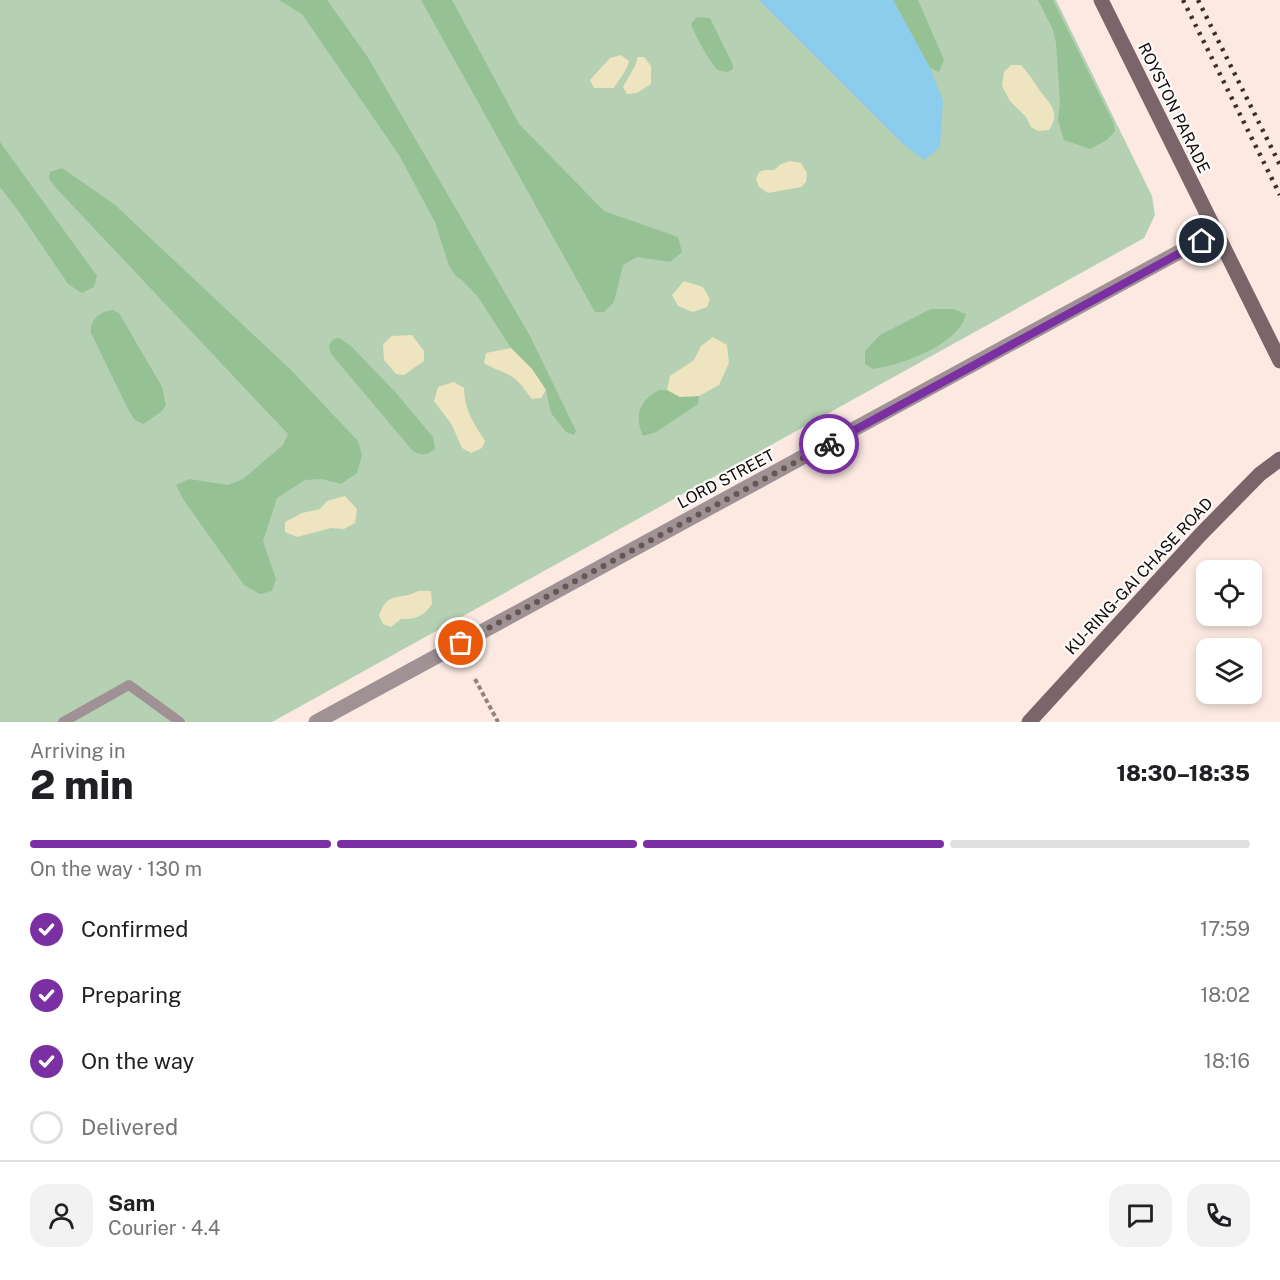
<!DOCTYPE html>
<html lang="en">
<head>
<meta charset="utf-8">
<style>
	:root { --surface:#fff; --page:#f2f2f2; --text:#202124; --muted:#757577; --line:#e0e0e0; --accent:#7a30a2 }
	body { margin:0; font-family:"Public Sans",sans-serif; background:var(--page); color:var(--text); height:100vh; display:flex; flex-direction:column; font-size:22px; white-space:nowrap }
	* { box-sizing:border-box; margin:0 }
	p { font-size:20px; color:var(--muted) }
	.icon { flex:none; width:33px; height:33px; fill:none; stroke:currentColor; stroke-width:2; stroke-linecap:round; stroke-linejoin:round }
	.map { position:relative; height:722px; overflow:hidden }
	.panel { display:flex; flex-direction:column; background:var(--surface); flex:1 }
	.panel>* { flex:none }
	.buttons { position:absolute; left:1196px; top:560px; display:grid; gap:12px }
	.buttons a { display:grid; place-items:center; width:66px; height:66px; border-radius:12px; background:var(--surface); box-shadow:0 3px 9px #0003; font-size:30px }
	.pin { position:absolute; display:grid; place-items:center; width:51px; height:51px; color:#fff; margin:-26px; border:3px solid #fff; border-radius:50%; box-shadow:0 2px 6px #0007 }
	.courier { position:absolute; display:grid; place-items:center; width:60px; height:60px; margin:-30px; border:4px solid #7a30a2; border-radius:50%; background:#fff; color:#222; box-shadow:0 2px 8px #0007 }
	.head em { font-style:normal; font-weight:800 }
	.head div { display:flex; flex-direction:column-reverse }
	.head { display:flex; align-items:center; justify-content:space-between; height:102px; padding:0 30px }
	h1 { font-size:39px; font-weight:800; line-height:45px }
	.bar { display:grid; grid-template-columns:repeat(4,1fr); gap:9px 6px; align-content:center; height:72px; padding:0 30px }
	.bar i { height:8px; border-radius:4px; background:var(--line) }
	.bar .on { background:var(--accent) }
	.bar p { grid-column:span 4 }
	.line { display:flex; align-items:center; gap:15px; padding:0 30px; border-top:2px solid var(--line) }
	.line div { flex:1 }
	.round { display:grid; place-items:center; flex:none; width:63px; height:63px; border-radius:18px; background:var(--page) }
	ol { padding:0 30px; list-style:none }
	li { display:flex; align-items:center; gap:18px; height:66px }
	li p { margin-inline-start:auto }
	li .icon { padding:6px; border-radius:50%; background:var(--accent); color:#fff; stroke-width:4 }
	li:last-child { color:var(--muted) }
	li i { width:33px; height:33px; border:3px solid var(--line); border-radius:50% }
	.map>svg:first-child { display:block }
	.green { fill:#b5d0b3 }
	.forest { fill:#96c194 }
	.sand { fill:#eee4bf }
	.water { fill:#8cccec }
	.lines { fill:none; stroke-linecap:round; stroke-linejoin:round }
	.path { stroke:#91827d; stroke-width:4; stroke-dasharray:4.5 3; stroke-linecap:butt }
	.lane { stroke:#9f9194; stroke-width:10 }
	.street { stroke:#9f9194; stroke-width:15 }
	.secondary { stroke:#79656a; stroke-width:15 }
	.rail { stroke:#3c302c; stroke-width:4.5; stroke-dasharray:3 6; stroke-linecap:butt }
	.done { stroke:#655753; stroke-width:6; stroke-dasharray:0 10.8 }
	.route { stroke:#7a30a2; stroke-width:8 }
	.labels { text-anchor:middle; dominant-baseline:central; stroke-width:4.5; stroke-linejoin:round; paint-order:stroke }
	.street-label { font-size:16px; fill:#130906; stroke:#fbfbfb }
</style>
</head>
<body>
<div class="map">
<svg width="1280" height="722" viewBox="0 0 1280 722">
	<rect width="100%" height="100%" fill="#fce9e2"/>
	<!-- green -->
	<path class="green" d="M0,0H1056L1152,196L1155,215L1144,238L272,722H0Z"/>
	<!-- forest -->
	<path class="forest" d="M279,0H327L367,56L530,336L576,431L574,435L566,432L551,413L546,390L532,369L511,348L478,297L463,281L456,276L449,266L435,222L399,155L302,14Z
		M421,0H452L519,124L604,211L678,237L682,252L670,262L637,257L623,265L614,302L604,312H595Z
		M893,0H918L944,60L939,72L930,68Z
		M1038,0H1053L1114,124L1115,131L1107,140L1090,149L1064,140L1058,120L1060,102L1056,43L1053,30Z
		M697,17L710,18L733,65V69L728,72C727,72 719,71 718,70C712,66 693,32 691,24Z
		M0,142L97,276L94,287L82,293L68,284L20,213L0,187Z
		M62,168L114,204L290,369L358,441L362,455L357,473L341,484L322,479L305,480L277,498L263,541L276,579L272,591L260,594L244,585L183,499L176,485L189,479L228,485L243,479L283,445L288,434L56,188L49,179L50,172Z
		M931,309H953L966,314C959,345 901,365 873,369L865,364V351L880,335Z
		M112,310L119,313L162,387L166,405L161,412L143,424L135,420L130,413L91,333C90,319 99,312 112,310Z
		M339,338L351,346L396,393L433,437L435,449C427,456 421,456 412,450L332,355C328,347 328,344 334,339Z
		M659,390H667L680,397L699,396L698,404L656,432L643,436C634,415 639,401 659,390Z"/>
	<!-- sand -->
	<path class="sand" d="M621,55L629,61C627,71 619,79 614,88H594L590,80L610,58Z
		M638,57H644L651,66V84L637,93L627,94L623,87L635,66Z
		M1011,65H1021C1028,73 1033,80 1038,88C1048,103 1062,110 1049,130L1038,131L1031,127L1026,117L1010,101L1002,86L1004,72Z
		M790,161L801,163L807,173L806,182L801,187L768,193L759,187L756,179L759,172L765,170H774L781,164Z
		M684,281L703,287L710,299L707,307L693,312L678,306L672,295Z
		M412,335L424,351V361L404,375L396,374L384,360L383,344L392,336Z
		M713,337L727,345L729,363L719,385L699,396L680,397L667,390L670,376L694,360L701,346Z
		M511,348L532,369L546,390L541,398L532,399C525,390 518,378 507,374C499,370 492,368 484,363L486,353Z
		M454,382L464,388C464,409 474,424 485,441L482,448L471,453L462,448L452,425L434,401L438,387Z
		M345,496L357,509L355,523L344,529L331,528L297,537L285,532V522L302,513L320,509L327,501Z
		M418,591H431L432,604C423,617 416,619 401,619L391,627L383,624L379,616C387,590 400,601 418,591Z"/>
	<!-- water -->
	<path class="water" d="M759,0H893L930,68L943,101L940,147L924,160L902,143Z"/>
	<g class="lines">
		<!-- path -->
		<path class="path" d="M475,679L498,722"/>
		<!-- lane -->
		<path class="lane" d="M63,722L129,685L180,722"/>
		<!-- street -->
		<path class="street" d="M316,722L1216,232"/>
		<!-- secondary -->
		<path class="secondary" d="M1101,0L1280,361
			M1029,722L1201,534L1260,474L1280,459"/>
		<!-- rail -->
		<path class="rail" d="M1183,0L1280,195
			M1198,0L1280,165"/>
	</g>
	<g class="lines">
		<!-- done -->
		<path class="done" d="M461,643L829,444"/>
		<!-- route -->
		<path class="route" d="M829,444L1202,241"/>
	</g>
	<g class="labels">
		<!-- street labels -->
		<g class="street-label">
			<text transform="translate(1174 108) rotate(64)">ROYSTON PARADE</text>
			<text transform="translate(726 479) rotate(-28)">LORD STREET</text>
			<text transform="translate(1139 576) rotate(-47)">KU-RING-GAI CHASE ROAD</text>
		</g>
	</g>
</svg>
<div class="buttons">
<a><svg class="icon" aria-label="locate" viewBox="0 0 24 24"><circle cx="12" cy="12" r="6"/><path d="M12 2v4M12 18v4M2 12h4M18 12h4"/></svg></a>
<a><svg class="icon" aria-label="layers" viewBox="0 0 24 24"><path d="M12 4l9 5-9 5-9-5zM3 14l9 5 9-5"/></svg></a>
</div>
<div class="pin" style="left:461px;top:643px;background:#ea580c"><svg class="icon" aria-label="bag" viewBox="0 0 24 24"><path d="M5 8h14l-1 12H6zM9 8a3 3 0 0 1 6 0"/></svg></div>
<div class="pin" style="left:1202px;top:241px;background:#1f2937"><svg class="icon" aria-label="home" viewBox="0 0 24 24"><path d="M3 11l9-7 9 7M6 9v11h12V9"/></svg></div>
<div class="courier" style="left:829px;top:444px"><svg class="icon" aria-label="bike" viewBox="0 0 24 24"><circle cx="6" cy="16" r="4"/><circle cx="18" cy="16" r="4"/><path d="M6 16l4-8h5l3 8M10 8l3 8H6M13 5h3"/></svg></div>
</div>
<section class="panel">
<div class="head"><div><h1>2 min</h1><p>Arriving in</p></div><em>18:30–18:35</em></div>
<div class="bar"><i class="on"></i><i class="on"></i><i class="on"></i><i></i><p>On the way · 130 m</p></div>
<ol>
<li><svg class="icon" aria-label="check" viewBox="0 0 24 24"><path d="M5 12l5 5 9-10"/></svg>Confirmed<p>17:59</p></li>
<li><svg class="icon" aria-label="check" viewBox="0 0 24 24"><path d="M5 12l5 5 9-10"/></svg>Preparing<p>18:02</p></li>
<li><svg class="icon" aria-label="check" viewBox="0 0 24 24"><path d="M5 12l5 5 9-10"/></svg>On the way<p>18:16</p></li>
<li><i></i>Delivered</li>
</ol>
<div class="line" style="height:108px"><a class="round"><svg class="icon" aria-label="person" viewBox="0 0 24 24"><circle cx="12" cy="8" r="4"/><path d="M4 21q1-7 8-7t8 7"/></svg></a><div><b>Sam</b><p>Courier · 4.4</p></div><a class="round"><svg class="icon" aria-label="chat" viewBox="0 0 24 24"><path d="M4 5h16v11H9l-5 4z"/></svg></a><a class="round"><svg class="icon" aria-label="phone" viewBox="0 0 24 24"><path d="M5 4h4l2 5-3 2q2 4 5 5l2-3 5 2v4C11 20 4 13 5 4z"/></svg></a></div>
</section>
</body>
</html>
